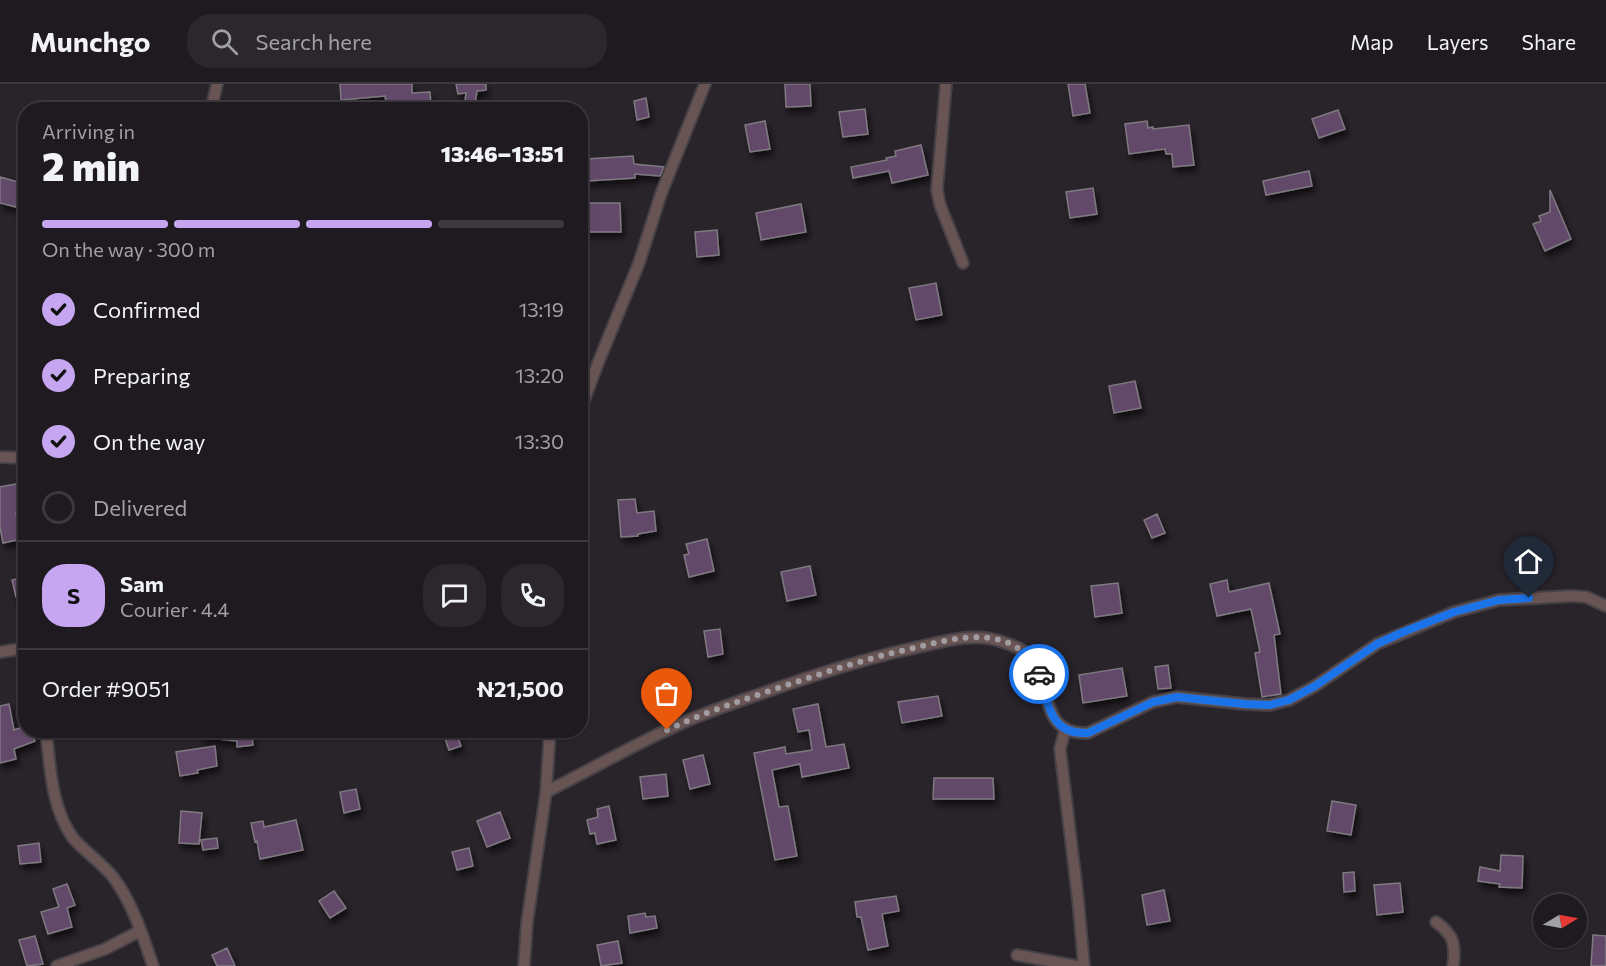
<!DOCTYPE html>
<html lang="en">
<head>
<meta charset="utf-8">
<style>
	:root { --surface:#1f1a20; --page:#2c272d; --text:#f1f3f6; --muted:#a1a1a5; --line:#3c383e; --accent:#c6a6f0 }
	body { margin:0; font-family:Commissioner,sans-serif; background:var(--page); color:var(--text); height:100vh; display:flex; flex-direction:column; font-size:22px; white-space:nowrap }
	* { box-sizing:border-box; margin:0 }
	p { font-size:20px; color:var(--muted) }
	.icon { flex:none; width:33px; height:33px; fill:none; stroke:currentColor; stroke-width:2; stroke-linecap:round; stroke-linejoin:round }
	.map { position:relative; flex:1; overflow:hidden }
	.drawer { position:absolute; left:18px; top:18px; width:570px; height:636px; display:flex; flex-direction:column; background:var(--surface); border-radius:24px; box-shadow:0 2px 4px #0004,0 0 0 2px var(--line) }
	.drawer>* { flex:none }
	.needle { width:39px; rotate:80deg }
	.fabs { position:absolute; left:1533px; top:810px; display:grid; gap:12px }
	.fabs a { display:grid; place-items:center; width:54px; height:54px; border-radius:50%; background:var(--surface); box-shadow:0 2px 4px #0004,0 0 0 2px var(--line); font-size:30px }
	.pin { position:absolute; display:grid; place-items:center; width:51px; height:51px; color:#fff; margin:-62px -26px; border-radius:50% 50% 50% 0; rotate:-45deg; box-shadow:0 0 6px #0007 }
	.pin .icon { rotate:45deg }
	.courier { position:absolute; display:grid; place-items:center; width:60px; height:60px; margin:-30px; border:4px solid #1a73e8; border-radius:50%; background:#fff; color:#222; box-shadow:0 2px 8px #0007 }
	.summary em { font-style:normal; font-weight:800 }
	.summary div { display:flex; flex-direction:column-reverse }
	.summary { display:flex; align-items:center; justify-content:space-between; height:102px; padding:0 24px }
	h1 { font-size:39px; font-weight:800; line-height:45px }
	.bar { display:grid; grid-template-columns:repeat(4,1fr); gap:9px 6px; align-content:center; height:72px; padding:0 24px }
	.bar i { height:8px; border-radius:4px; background:var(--line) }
	.bar .active { background:var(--accent) }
	.bar p { grid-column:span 4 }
	.line { display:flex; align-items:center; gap:15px; padding:0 24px; border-top:2px solid var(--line) }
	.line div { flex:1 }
	.round { display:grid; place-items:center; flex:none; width:63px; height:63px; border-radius:24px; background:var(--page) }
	ol { padding:0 24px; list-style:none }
	li { display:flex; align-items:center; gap:18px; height:66px }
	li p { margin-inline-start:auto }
	li .icon { padding:6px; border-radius:50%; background:var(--accent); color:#111; stroke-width:4 }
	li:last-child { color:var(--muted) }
	li i { width:33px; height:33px; border:3px solid var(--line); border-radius:50% }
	header { display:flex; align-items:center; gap:36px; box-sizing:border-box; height:84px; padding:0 30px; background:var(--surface); border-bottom:2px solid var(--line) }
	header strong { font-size:28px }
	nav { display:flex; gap:33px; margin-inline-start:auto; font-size:21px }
	.search { width:420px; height:54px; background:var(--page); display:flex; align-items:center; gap:15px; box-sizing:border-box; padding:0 21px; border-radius:24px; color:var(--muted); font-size:22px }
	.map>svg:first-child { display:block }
	.building { fill:#624969; stroke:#7f7981; stroke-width:1.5; filter:url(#shadow) }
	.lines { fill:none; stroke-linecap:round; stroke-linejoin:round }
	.street-casing { stroke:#464147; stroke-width:14 }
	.street { stroke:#685452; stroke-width:10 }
	.done { stroke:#a19ca2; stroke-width:6; stroke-dasharray:0 10.8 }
	.route { stroke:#1a73e8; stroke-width:8 }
</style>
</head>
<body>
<header>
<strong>Munchgo</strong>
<div class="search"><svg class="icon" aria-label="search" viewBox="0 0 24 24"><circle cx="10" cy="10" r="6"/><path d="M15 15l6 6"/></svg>Search here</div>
<nav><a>Map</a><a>Layers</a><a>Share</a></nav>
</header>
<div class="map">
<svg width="1606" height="882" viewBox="0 0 1606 882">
	<defs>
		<filter id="shadow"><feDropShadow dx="3" dy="5.5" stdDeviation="3" flood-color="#0009"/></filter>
	</defs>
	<rect width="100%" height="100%" fill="#29232a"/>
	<!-- building -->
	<path class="building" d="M340,0H412V9L430,8L431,21H417L418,26H397L395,17L386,18L385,12L341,16Z
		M456,0H486V6L477,7L474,26H464L466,9L458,10Z
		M785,0H810L811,22L786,23Z
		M1068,0H1085L1090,29L1073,32Z
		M646,14L649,33L637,36L634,17Z
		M865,25L868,50L843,53L839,28Z
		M1338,26L1345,45L1319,54L1312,35Z
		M765,37L770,65L750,68L745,41Z
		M1147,37L1148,44L1153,43V45L1189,41L1194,81L1173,83L1172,70H1166L1165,65L1129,70L1125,40Z
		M921,61L928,91L892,99L889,87L853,94L851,83L887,76L886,74L896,72L895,67Z
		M633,72L634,80L664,83L660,92L635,90V94L587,97L586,75Z
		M1309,87L1312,102L1266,111L1263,97Z
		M0,93L22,99L16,123L0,119Z
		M1093,104L1097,130L1070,134L1066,108Z
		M1550,106L1571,155L1545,167L1533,140L1541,137L1539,132L1550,128Z
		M580,119H620L621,148H580Z
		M801,120L806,148L761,156L756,129Z
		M717,146L719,171L697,173L695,148Z
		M936,199L942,231L916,236L909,204Z
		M1135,297L1141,324L1114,329L1109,302Z
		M22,399L26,428L16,429L22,455L3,459L0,443V403Z
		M635,415L637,429L654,427L656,447L638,450V452L621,453L618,416Z
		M1157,430L1165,449L1152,454L1144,436Z
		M707,455L714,487L689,493L684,471L689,470L686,460Z
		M810,482L816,511L787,517L781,488Z
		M26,493V511L16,513L12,496Z
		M1227,496L1229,508L1269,499L1280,550L1274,551L1281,610L1262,613L1255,569L1260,568L1251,525L1217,532L1210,500Z
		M1118,499L1122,529L1095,533L1091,502Z
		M720,545L723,570L708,573L704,547Z
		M1168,581L1171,604L1158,605L1155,583Z
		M1122,584L1127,612L1083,619L1079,591Z
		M938,612L942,632L902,639L898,618Z
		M9,620L14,646L26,642V646H31L35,657L14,665L16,675L0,679V622Z
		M818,620L826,663L844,660L849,684L802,693L800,680L772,686L779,723L788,722L797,772L775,776L754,669L785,663L786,670L812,666L809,646L798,648L793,625Z
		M201,646H251L253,661L237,663V657L200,653Z
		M442,646H455L461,662L449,666Z
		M215,662L217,682L197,686L198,689L180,692L176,668Z
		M703,671L710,700L690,705L683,676Z
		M666,690L668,712L643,715L640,693Z
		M934,694H993L994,715H933Z
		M356,705L360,725L344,729L340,708Z
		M1332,717L1356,721L1351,751L1327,747Z
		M609,722L616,756L597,760L595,749L590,750L587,736L598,733L597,725Z
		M181,727L202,729L199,760L179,759Z
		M500,728L510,754L487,763L477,737Z
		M296,736L303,766L260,775L257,757L255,758L251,739L263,737L264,743Z
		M217,754L218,764L203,766L201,756Z
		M39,759L41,778L20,780L18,762Z
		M469,764L473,782L457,786L452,768Z
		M1501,771L1523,772L1522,804L1499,803L1500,800L1478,797L1480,783L1500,787Z
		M1354,788L1355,807L1344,808L1343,789Z
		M1400,799L1403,828L1377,831L1374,801Z
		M67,800L75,821L67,824L72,843L48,850L41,828L59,823L53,805Z
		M1164,806L1170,837L1147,841L1142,811Z
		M334,807L346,824L330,834L319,817Z
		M896,812L899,827L882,830L888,862L868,866L861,833H857L855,818Z
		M645,829L646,833L655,832L657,844L630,849L628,832Z
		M1593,851L1606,852V882H1591Z
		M35,852L43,880L27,882L19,856Z
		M618,857L622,879L601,882L597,861Z
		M227,864L235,882H217L212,871Z"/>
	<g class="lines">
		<defs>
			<path id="street" d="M946,0L937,106L940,121L963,179
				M211,26L217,0
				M580,327L598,279L639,179L661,110L705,0
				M0,373L26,374
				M0,568L26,564
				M46,646C50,681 51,724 73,754C84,767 101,778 113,793C132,818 143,852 153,882
				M1065,646L1060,665L1078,815L1084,882
				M546,708C594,684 640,657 689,636C720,623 752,613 783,602C827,587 870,573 914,564C942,558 972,548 1000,557C1011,561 1023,564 1031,574C1053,603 1039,651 1088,649L1153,618L1177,613L1245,620L1270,621L1289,616L1315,602L1377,560L1454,528L1499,516L1572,512L1586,513L1606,522
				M1436,838C1454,851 1456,861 1453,882
				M1017,871L1076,882
				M57,882L105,865L140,847
				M524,882L527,839L546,708L550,646"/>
		</defs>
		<!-- street casing -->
		<use href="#street" class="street-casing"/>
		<!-- street -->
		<use href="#street" class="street"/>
	</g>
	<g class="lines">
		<!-- done -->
		<path class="done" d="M667,646C703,629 740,617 778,604C823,589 867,574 914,564C939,558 964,551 990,554C1013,557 1029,569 1039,590"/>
		<!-- route -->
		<path class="route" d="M1039,590C1049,620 1049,651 1088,649L1153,618L1177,613L1245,620L1270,621L1289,616L1315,602L1377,560L1403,548L1454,528L1499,516L1529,514"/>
	</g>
</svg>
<div class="fabs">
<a><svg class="needle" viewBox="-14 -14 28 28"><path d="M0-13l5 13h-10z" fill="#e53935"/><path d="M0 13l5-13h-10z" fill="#a1a1a5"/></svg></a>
</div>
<div class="pin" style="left:667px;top:646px;background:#ea580c"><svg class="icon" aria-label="bag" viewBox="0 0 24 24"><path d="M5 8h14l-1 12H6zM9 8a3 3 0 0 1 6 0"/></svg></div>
<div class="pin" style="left:1529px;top:514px;background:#1f2937"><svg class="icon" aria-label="home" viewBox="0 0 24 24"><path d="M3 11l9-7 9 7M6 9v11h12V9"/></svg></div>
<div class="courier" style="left:1039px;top:590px"><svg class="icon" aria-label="car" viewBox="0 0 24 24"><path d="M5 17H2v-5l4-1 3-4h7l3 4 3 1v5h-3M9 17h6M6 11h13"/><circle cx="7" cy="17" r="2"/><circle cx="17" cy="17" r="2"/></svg></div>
<section class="drawer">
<div class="summary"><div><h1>2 min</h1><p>Arriving in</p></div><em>13:46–13:51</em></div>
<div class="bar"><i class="active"></i><i class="active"></i><i class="active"></i><i></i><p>On the way · 300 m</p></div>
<ol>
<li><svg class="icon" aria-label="check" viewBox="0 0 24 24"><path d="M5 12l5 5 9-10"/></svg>Confirmed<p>13:19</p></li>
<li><svg class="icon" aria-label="check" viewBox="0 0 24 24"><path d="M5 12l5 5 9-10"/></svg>Preparing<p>13:20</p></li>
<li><svg class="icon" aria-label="check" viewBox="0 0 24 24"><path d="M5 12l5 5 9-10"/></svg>On the way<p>13:30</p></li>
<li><i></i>Delivered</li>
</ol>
<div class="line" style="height:108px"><b class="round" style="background:var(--accent);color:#111">S</b><div><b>Sam</b><p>Courier · 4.4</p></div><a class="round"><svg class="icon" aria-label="chat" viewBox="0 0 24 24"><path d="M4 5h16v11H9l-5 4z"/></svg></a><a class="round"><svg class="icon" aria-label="phone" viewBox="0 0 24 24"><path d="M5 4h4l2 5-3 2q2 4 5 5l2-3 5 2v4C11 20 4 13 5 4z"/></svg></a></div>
<div class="line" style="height:78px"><div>Order #9051</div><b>₦21,500</b></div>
</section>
</div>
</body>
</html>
